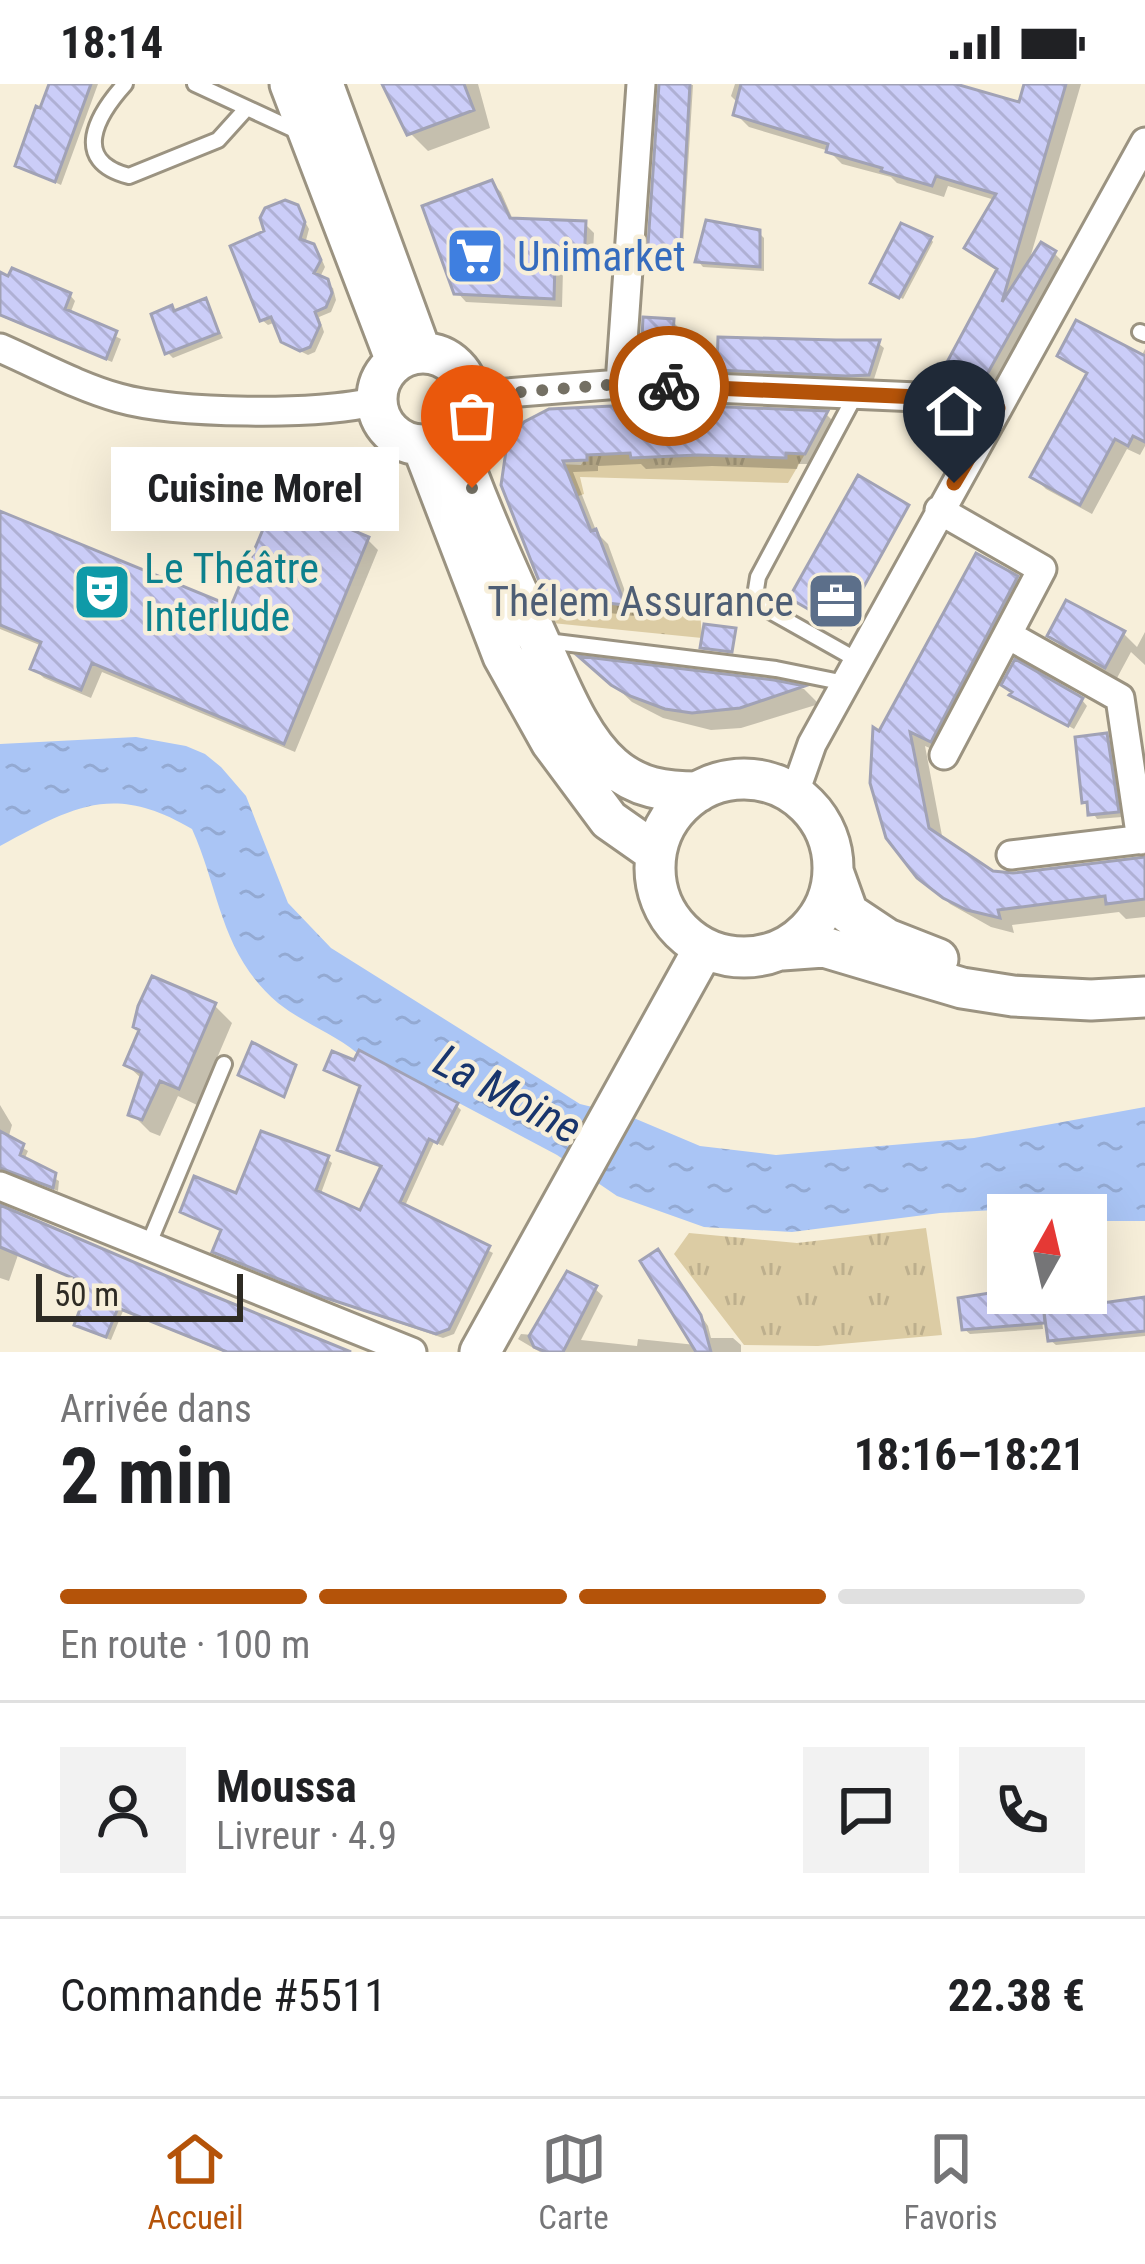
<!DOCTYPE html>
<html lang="fr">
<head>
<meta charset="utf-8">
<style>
	:root { --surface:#fff; --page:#f2f2f2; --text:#202124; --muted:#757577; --line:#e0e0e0; --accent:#b45309 }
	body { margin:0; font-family:"Roboto Condensed",sans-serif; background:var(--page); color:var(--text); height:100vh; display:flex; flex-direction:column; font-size:45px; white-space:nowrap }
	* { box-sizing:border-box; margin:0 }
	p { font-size:39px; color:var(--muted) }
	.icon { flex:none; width:66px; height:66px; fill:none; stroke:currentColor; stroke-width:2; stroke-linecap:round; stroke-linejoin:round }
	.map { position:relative; height:1268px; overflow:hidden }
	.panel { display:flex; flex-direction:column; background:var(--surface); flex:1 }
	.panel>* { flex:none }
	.needle { width:78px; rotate:8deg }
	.fabs { position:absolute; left:987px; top:1110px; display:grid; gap:24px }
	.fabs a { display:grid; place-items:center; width:120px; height:120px; border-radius:0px; background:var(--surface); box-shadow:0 12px 48px #0002; font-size:60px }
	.scale { position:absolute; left:36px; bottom:30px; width:207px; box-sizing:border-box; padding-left:12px; border:6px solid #2e2b24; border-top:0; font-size:33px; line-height:42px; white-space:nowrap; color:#2e2b24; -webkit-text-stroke:9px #f7efda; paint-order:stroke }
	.pin { position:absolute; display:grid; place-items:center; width:102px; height:102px; color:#fff; margin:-123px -51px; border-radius:50% 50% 50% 0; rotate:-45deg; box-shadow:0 0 12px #0007 }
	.pin .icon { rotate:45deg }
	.courier { position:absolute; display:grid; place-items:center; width:120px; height:120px; margin:-60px; border:9px solid #b45309; border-radius:50%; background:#fff; color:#222; box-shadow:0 3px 15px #0007 }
	.bubble { position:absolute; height:84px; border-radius:0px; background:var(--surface); box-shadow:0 12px 48px #0002; font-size:39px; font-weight:700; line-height:84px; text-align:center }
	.head em { font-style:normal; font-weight:700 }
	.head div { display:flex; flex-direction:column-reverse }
	.head { display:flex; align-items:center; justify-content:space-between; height:204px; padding:0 60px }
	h1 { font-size:78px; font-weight:700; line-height:90px }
	.bar { display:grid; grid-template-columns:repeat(4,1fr); gap:18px 12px; align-content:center; height:144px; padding:0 60px }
	.bar i { height:15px; border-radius:9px; background:var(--line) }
	.bar .selected { background:var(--accent) }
	.bar p { grid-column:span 4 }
	.line { display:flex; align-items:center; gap:30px; padding:0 60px; border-top:3px solid var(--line) }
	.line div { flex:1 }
	.round { display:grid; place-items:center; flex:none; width:126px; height:126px; border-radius:0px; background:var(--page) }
	.status { display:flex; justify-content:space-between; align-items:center; height:84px; padding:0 60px; background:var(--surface); direction:ltr }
	.status svg { height:33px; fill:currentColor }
	.tabs { display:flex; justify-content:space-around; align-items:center; height:168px; border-top:3px solid var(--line); background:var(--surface); font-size:33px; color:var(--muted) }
	.tabs a { display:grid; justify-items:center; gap:6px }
	.tabs .selected { color:var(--accent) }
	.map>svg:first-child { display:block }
	.grass { fill:url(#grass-tufts) }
	.water { fill:url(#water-ripples) }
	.shadow { fill:#0003 }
	.building { fill:url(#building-back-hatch); stroke:#a1a2b5; stroke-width:3 }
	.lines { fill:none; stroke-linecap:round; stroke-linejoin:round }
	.lane-casing { stroke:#9b9381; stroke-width:20 }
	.street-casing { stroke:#9b9381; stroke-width:33 }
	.secondary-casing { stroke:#9b9381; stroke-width:45 }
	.lane { stroke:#fff; stroke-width:14 }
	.street { stroke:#fff; stroke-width:27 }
	.secondary { stroke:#fff; stroke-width:39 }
	.done { stroke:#747064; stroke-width:12; stroke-dasharray:0 21.6 }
	.route { stroke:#b45309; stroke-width:15 }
	.labels { text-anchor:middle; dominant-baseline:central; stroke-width:9; stroke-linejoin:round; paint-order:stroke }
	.shop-label { font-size:42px; fill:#366cbe; stroke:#f7efda; text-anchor:start }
	.culture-label { font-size:42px; fill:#0d838f; stroke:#f7efda; text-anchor:start }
	.service-label { font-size:42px; fill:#4e5e75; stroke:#f7efda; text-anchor:end }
	.water-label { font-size:45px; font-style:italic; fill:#18356d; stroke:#f7efda }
</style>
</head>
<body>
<div class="status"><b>18:14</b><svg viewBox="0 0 49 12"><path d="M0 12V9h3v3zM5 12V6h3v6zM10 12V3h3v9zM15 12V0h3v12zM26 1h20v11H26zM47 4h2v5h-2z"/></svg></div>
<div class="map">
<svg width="1145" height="1268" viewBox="0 0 1145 1268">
	<defs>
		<pattern id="grass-tufts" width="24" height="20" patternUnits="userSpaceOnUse" patternTransform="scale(3)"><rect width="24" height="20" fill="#dccca4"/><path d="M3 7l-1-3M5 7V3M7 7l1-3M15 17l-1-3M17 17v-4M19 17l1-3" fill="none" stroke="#bdaf8d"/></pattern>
		<pattern id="water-ripples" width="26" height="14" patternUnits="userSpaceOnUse" patternTransform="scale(3)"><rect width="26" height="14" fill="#aac5f5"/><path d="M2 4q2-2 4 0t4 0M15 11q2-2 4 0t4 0" fill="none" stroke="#93a9d2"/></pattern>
		<pattern id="building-back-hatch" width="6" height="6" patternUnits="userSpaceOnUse" patternTransform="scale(3)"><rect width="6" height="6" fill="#cbcdf8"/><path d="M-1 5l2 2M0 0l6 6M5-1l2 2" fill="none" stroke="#afb0d4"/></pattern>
	</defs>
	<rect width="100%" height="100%" fill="#f7efda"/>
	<!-- grass -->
	<path class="grass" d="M690,367L738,373V368H772L773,374H785L786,369L805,370L788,399L580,393L584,410L570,415L558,380L581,381L587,371L630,369L631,374H644V369L689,372Z
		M540,512L700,526L702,554L552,539Z
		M926,1144L942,1251L818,1262L744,1261L674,1170L689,1149L797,1159Z"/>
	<!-- water -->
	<path class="water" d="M136,653L186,662L205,670L221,683L246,712L288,819L331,864L580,1020L629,1032L700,1062L776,1071L974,1054L1145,1023V1137H1086V1131H1056L1033,1124L940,1129L792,1148L704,1143L617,1112L557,1071L370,972L357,969C333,949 303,939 278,919C220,869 221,810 192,745C113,699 75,722 0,762V660Z"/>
	<!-- shadow -->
	<path class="shadow" d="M52,0H98L61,101L19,81L39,24L69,5Z
		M386,0H478L490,44L428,67L410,49Z
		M661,0L693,1L682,179L650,174Z
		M735,0H946L1021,22L1027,0H1081L1028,181L1054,169L1066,181L998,305L954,304L943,292L999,188L968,164L995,116L948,102L944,113L897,99L891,93L842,80L829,67L749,43L736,30L739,20L731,12Z
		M492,99L501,108L514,138L585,140L594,149L592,187L563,186L562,223L466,218L457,208Z
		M297,123L309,145L305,160L319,169L325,183L319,195L333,204L336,216L331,228L319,233L324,248L315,268L308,271L290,262L276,238L268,241L262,236L268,149Z
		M759,149L764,154V187L703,183L698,177Z
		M931,155L933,158L903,215L877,201Z
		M0,192L70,211L75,217L70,230L121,255L112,278L0,232Z
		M205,217L223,254L173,274L168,269L176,229Z
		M673,238L678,243L676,288H656L650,281Z
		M878,259L884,264L874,295L726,291L720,285Z
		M1145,265V362L1140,371L1127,365L1092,430L1046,405L1034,393L1089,292L1061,271L1141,273Z
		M826,330L838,342L817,380H798L797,385L712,382L646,385L641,380L598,382V387L573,388L597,449L608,460L634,532L561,523L548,511L510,362Z
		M907,423L843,543L794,516Z
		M0,431L233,526L367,455L378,466L295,668L102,588L91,614L44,594L33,584L42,562L0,545Z
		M1016,494L1033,511L948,672L925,662L943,757L992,789L1012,792L1145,776V833L1126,835L1119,828L1012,841L1014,849L991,843L950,820L899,769L880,651Z
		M1145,548V581L1131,568L1117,594L1063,564L1050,552L1123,549L1137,563Z
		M587,576L804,605L819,620L741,644L711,646L663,634L632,618Z
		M1013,611L1082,616L1087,622L1074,645Z
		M1106,652L1111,658L1122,733L1097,735L1085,717Z
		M214,921L232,939L197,1021L178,1012L160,1052L150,1048L132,1030L143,996L127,981Z
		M327,986L457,1022L461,1026L443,1062L434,1058L404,1124L493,1169L454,1250L443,1254L330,1216L220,1172L216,1167L224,1148L183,1128L238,1113L327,1075L332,1079L320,1112L361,1130L383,1084L341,1065L362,1004Z
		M0,1021L12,1041L8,1055L28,1067L24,1076L59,1097L58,1107L14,1089L0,1091Z
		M0,1125L321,1268H224L123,1227L111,1256L82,1245L77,1240L87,1215L81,1209L85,1200L18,1171L9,1197L0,1194Z
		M658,1169L708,1242L711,1254H733L741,1261V1268H540L518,1255L521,1250L533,1251L595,1205L603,1212L581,1256L637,1262L638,1255L696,1261Z
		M1008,1203V1209H1039L1043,1245L970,1250L964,1245L994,1214L993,1205Z
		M1045,1209L1047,1223L1064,1220L1070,1227L1145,1216V1252L1056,1261L1050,1256Z"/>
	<!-- building -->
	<path class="building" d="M49,0H91L55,98L15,82L36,22L40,24Z
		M382,0H464L474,26L407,51Z
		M659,0H690L680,177L647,175Z
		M741,0H956L1019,18L1024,0H1066L1002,218L1041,158L1056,167L985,294L939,293L997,185L964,164L996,110L936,92L932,102L881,87L882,84L826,68L828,60L733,31Z
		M492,96L510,134L586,137L584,179L555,178L554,215L454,210L422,122Z
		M285,116L298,121L305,138L300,155L314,160L321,176L314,189L328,195L332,209L326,223L315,228L320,241L310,263L300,267L281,258L271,233L260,237L230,162L264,147L260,134L265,124Z
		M706,136L760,146V183L695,178Z
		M901,139L932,153L899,214L870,199Z
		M12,184L71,209L65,225L117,247L106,275L0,231V188L8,192Z
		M206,214L219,249L165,270L151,230L172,221L174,227Z
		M643,233L674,235L671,284L648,283L641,274Z
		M1076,236L1145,272V358L1133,352L1128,362L1115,355L1080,421L1030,393L1087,289L1057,272Z
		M718,253L836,256H880L869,291L846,292L717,286Z
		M655,320L828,327L805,370L786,369V374L698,371L631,374L630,369L587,371V376L563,377L591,447L596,445L625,521L545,512L501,401L507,360L524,338L549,325Z
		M858,391L909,421L841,544L789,514Z
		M276,414L369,453L284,660L92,579L81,606L30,585L41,558L0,541V427L231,522Z
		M976,469L1018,492L931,658L910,648L929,744L993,787L1013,789L1145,773V815L1106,820L1105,812L998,826L1000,834L967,826L943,814L917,794L886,754L870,699L873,643L879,647Z
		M1066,516L1125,547L1105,584L1047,552Z
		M704,540L736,544L732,568L700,564Z
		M578,572L774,596L805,602L740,624L692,629L665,625L630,612L611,601Z
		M1015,575L1083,614L1068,642L1009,611L1012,608L1001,601Z
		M1107,649L1119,728L1088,731L1087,718L1082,719L1075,653Z
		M152,892L216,919L179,1005L160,997L142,1036L128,1031L142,989L124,981L139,946L133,943L138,922Z
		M252,958L296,981L284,1013L238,991Z
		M359,966L458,1019L437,1059L429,1055L400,1118L490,1162L449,1245L436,1250L323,1213L212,1168L221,1146L180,1128L194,1092L236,1109L261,1047L329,1072L316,1106L360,1126L381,1082L337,1066L360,1002L324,986L332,967L354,976Z
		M0,1047L24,1060L20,1071L56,1089L53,1104L0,1084Z
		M0,1121L197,1205L351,1268H227L118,1224L106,1253L74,1241L85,1212L77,1209L82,1198L0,1163Z
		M658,1165L701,1231L711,1268H696L640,1177Z
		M567,1187L597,1202L563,1268H546L534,1263L529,1252Z
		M990,1209H1042L1045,1239L962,1246L958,1214Z
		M1145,1213V1247L1048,1257L1043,1221L1065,1217L1066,1224Z"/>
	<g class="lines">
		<defs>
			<path id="lane" d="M125,0C97,31 70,77 129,92L218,56L246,25
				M195,0L299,48
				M1140,248L1145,250
				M856,310L758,493L754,518L857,576
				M547,557L776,585L845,599
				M147,1164L224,980"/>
			<path id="street" d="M0,264C39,281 79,303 119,314C175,330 320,332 376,317
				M620,300L641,0
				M469,312L620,300L964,315L998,324
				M939,426L1042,485L944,671
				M1008,551L1120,614L1141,756
				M794,711L812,660L1145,58
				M1011,771L1145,755
				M0,1102L412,1268"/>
			<path id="secondary" d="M290,0L396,277
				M323,0L421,268
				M377 315a46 46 0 1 1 92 0a46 46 0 1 1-92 0Z
				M453,350C478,423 510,492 542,563C560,601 579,653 612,682C637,704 665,708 698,708
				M422,361L503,572L551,658L609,736L656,769
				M655 784a89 89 0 1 1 178 0a89 89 0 1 1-178 0Z
				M834,790L848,829L887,855L938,875
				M782,866L824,863L962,904L1013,912L1091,916L1145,913
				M480,1268L704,864"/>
		</defs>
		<!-- lane casing -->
		<use href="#lane" class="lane-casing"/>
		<!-- street casing -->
		<use href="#street" class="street-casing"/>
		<!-- secondary casing -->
		<use href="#secondary" class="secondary-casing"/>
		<!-- lane -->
		<use href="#lane" class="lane"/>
		<!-- street -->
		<use href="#street" class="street"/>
		<!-- secondary -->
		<use href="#secondary" class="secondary"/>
	</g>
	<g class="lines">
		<!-- done -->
		<path class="done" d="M472,404L453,350L462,339L469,312L620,300L669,302"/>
		<!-- route -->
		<path class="route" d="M669,302L964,315L998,324L954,399"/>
	</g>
	<!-- icons -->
	<defs>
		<symbol id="supermarket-square" viewBox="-11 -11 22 22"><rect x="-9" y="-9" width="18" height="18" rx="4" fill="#3f7fe0" stroke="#f7efda"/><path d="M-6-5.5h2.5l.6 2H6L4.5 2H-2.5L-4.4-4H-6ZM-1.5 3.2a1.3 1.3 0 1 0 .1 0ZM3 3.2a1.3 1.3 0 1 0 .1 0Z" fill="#fff"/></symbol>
		<symbol id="theatre-square" viewBox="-11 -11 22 22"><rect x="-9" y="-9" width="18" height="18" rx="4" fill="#0f9aa8" stroke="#f7efda"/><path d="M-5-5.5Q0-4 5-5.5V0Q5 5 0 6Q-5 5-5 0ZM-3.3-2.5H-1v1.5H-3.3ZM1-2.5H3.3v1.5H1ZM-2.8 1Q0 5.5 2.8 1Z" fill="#fff"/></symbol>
		<symbol id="office-square" viewBox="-11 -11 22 22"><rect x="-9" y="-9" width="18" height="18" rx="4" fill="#5c6f8a" stroke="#f7efda"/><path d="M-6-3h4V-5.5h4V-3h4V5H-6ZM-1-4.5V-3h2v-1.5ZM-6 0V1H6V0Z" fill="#fff"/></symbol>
	</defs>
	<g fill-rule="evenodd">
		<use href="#supermarket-square" x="442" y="139" width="66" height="66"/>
		<use href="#theatre-square" x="69" y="475" width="66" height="66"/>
		<use href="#office-square" x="803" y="484" width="66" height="66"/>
	</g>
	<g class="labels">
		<!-- shop labels -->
		<g class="shop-label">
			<text x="517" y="172">Unimarket</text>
		</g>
		<!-- culture labels -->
		<g class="culture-label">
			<text x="144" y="484">Le Théâtre<tspan x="144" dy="48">Interlude</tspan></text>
		</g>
		<!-- service labels -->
		<g class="service-label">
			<text x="794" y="517">Thélem Assurance</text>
		</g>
		<!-- water labels -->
		<g class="water-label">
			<text transform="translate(508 1010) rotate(28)">La Moine</text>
		</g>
	</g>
</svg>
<div class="fabs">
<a><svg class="needle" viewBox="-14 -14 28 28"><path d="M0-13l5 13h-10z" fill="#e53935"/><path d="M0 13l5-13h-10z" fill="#757577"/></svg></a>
</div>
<div class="scale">50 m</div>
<div class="pin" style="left:472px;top:404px;background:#ea580c"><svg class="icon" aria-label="bag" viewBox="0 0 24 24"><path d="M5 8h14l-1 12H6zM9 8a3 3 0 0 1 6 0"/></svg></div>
<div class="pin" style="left:954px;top:399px;background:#1f2937"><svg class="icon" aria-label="home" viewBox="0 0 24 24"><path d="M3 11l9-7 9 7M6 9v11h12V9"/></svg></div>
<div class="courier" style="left:669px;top:302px"><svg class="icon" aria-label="bike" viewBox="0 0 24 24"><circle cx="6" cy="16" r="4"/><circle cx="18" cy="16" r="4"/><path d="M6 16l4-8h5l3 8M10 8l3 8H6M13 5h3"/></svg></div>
<div class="bubble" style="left:111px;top:363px;width:288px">Cuisine Morel</div>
</div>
<section class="panel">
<div class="head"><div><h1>2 min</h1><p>Arrivée dans</p></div><em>18:16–18:21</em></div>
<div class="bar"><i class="selected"></i><i class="selected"></i><i class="selected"></i><i></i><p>En route · 100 m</p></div>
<div class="line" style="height:216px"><a class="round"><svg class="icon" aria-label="person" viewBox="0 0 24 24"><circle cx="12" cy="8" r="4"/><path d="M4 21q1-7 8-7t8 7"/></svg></a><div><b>Moussa</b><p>Livreur · 4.9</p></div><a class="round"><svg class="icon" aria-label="chat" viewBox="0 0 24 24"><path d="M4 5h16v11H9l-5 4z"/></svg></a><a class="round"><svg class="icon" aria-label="phone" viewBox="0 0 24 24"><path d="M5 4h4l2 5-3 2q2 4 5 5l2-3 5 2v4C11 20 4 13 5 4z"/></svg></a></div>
<div class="line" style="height:156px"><div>Commande #5511</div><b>22.38 €</b></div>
</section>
<nav class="tabs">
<a class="selected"><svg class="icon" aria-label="home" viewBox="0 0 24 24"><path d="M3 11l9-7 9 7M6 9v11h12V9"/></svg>Accueil</a>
<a><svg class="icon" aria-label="map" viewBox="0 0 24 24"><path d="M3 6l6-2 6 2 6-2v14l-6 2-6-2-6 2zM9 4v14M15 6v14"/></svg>Carte</a>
<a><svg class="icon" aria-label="saved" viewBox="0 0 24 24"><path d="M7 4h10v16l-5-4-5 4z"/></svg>Favoris</a>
</nav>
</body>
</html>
